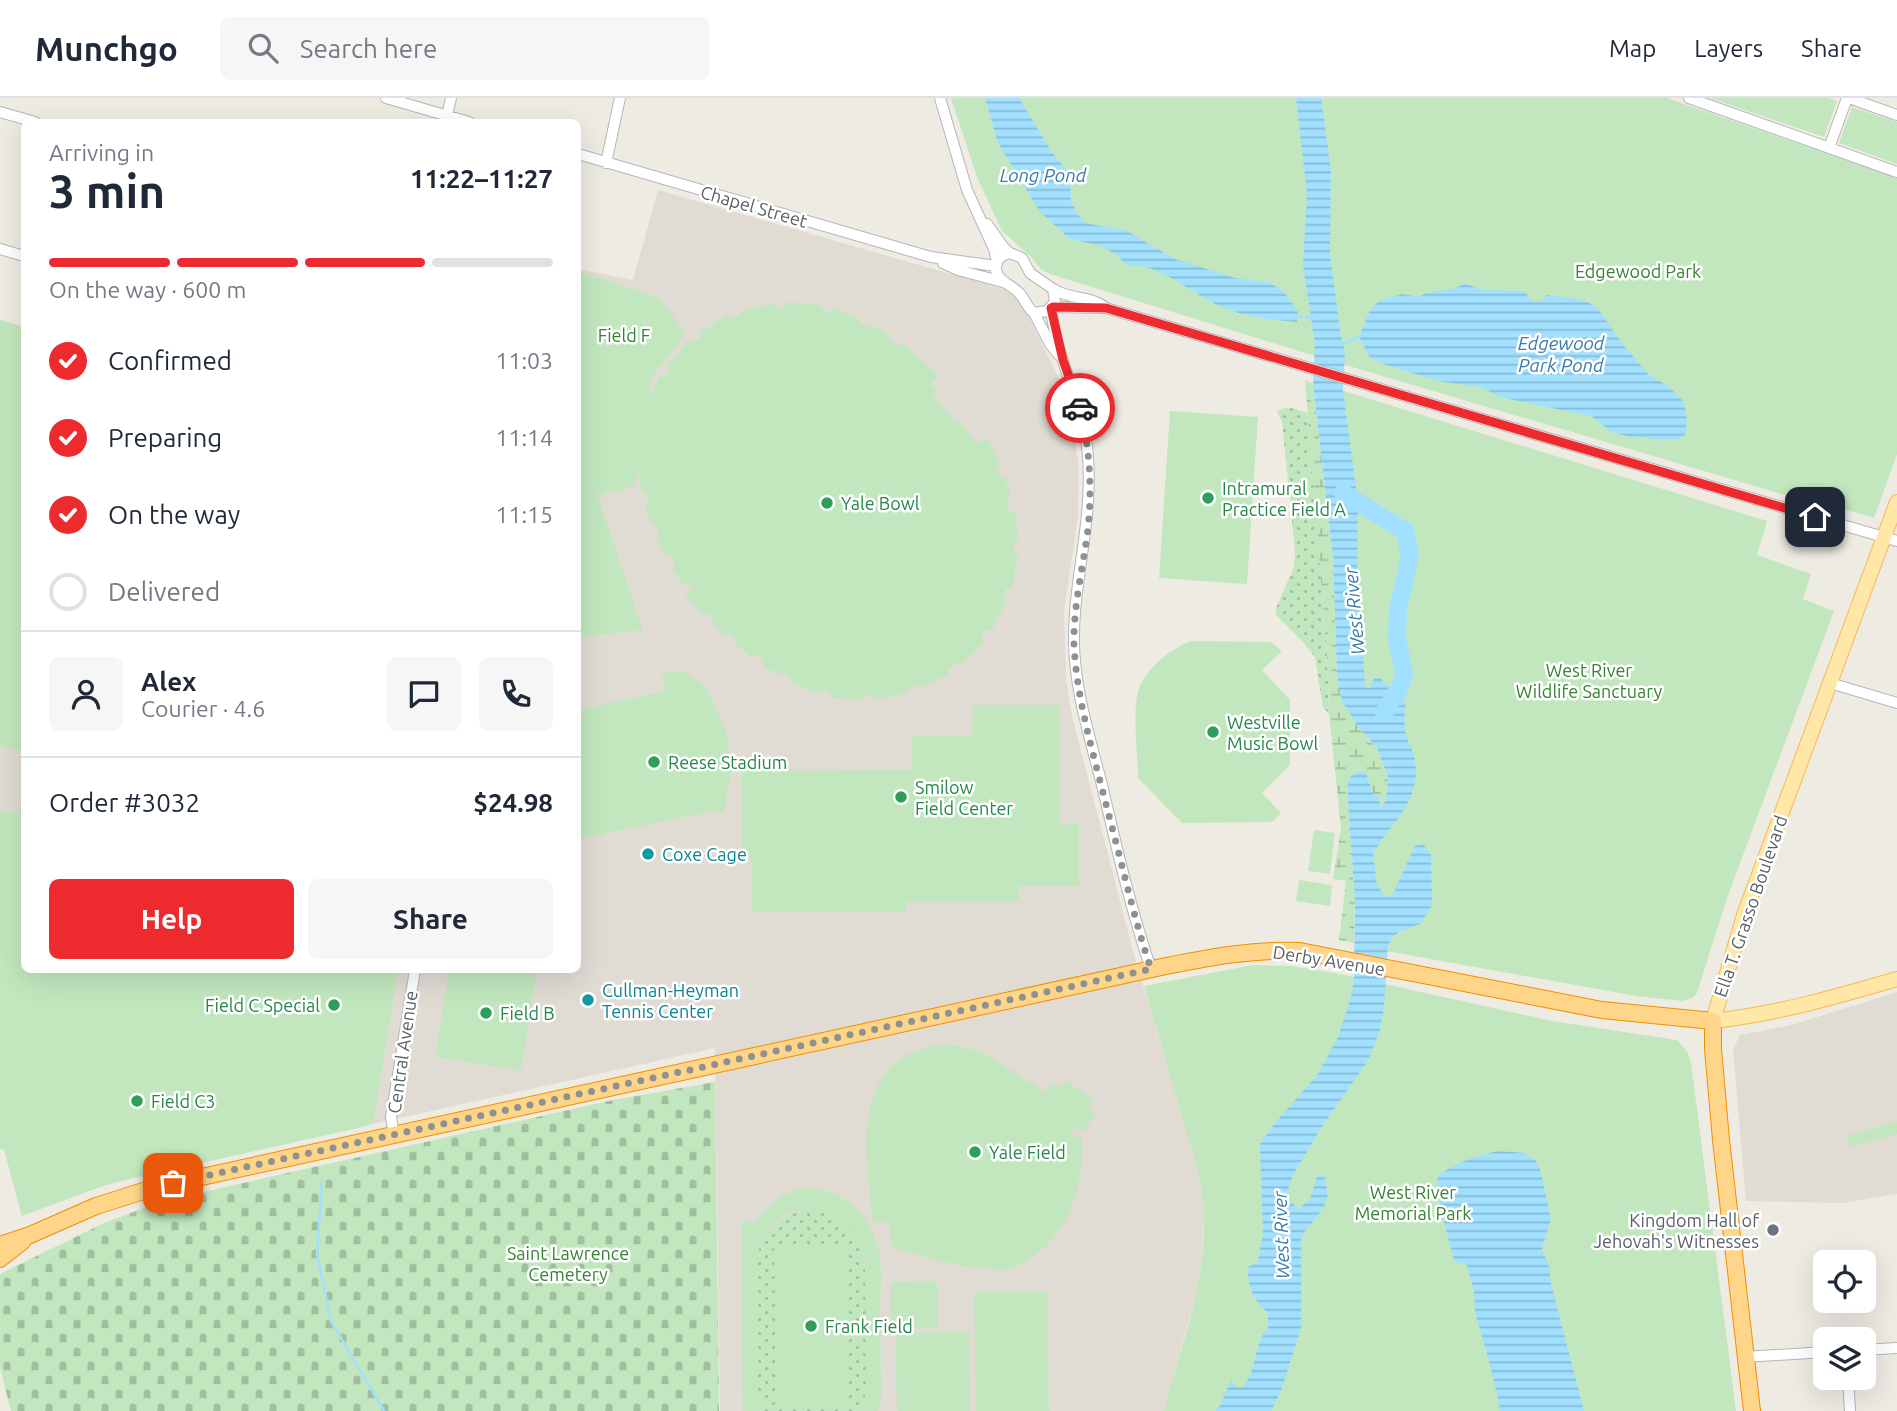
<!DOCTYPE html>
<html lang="en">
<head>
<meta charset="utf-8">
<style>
	:root { --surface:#fff; --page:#f6f6f7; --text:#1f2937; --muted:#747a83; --line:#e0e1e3; --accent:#ed2a2e }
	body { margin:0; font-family:Ubuntu,sans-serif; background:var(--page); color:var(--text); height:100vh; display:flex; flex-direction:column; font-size:26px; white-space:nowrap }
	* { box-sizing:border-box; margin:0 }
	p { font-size:23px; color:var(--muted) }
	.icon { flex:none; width:38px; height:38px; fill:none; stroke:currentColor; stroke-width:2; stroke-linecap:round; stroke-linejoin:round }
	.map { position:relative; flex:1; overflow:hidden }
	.details { position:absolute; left:21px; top:21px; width:560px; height:854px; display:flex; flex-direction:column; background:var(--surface); border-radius:10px; box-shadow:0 7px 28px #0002 }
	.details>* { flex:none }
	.fabs { position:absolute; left:1813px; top:1152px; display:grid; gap:14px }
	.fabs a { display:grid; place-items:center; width:63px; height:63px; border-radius:10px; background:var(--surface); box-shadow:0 7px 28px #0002; font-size:35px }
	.pin { position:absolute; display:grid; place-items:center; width:60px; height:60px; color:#fff; margin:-30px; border-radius:14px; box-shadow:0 4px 10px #0006 }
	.courier { position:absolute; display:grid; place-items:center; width:70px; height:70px; margin:-35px; border:5px solid #ed2a2e; border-radius:50%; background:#fff; color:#222; box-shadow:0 2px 9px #0007 }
	.head em { font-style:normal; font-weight:700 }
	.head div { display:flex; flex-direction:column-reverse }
	.head { display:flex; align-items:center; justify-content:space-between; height:119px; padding:0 28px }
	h1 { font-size:46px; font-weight:700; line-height:52px }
	.bar { display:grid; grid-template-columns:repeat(4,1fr); gap:10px 7px; align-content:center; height:84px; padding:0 28px }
	.bar i { height:9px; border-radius:5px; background:var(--line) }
	.bar .active { background:var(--accent) }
	.bar p { grid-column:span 4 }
	.line { display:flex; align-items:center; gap:18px; padding:0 28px; border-top:2px solid var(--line) }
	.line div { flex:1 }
	.round { display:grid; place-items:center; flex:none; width:74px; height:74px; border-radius:10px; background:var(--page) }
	ol { padding:0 28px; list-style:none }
	li { display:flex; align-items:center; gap:21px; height:77px }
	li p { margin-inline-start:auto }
	li .icon { padding:7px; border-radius:50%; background:var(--accent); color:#fff; stroke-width:4 }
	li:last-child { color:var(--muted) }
	li i { width:38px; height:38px; border:4px solid var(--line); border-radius:50% }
	.primary-button { display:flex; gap:14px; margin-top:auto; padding:14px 28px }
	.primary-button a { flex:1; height:80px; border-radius:10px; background:var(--accent); color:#fff; font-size:28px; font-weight:700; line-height:80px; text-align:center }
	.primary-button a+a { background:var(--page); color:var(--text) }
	header { display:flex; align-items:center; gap:42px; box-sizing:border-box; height:98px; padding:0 35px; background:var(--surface); border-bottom:2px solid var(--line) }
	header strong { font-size:33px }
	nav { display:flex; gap:38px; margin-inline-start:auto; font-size:24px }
	.search { width:490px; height:63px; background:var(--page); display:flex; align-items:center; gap:18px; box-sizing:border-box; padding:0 24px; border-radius:10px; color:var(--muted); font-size:26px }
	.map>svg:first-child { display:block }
	.education { fill:#e0dcd4 }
	.grass { fill:url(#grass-dots) }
	.wetland { fill:url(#wetland-marsh) }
	.cemetery { fill:url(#cemetery-stones) }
	.park { fill:#c2e7be }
	.water { fill:url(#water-rules) }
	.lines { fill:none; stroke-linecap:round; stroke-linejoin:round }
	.stream { stroke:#a2e0ff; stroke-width:2.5 }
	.river { stroke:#a2e0ff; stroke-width:18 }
	.minor-casing { stroke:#b3b7ba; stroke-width:12 }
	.major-casing { stroke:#f5b855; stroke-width:16 }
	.highway-casing { stroke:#f18e00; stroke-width:18 }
	.minor { stroke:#fff; stroke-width:10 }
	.major { stroke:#ffe8a7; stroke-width:14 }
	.highway { stroke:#ffd589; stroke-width:16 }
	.done { stroke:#8e9190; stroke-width:7; stroke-dasharray:0 12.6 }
	.route { stroke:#ed2a2e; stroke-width:9 }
	.leisure-dot { fill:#2e9e5b; stroke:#fff; stroke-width:2.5 }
	.culture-dot { fill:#0f9aa8; stroke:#fff; stroke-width:2.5 }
	.worship-dot { fill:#6b7280; stroke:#fff; stroke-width:2.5 }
	.labels { text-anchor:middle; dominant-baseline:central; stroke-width:5; stroke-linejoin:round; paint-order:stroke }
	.street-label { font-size:18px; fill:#5b6064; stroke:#fff }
	.park-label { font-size:18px; fill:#368432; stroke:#fff }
	.leisure-label { font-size:18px; fill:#27864d; stroke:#fff; text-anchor:start }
	.culture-label { font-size:18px; fill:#0d838f; stroke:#fff; text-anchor:start }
	.worship-label { font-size:18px; fill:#5b616d; stroke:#fff; text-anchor:end }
	.water-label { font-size:19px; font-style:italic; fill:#3a7cab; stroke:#fff }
</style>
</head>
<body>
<header>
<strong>Munchgo</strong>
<div class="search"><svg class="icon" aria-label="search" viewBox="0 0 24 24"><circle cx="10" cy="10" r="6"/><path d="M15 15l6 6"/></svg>Search here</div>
<nav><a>Map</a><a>Layers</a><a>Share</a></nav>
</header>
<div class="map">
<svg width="1897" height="1313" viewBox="0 0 1897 1313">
	<defs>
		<pattern id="grass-dots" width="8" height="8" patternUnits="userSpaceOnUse" patternTransform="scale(1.75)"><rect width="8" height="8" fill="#c2e7be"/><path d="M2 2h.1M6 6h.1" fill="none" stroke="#a1bf9e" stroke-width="1.8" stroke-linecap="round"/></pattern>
		<pattern id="wetland-marsh" width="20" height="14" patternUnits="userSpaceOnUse" patternTransform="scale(1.75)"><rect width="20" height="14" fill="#c2e7be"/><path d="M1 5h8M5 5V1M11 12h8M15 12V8" fill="none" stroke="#a1bf9e"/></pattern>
		<pattern id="cemetery-stones" width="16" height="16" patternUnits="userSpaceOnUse" patternTransform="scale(1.75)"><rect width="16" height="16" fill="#c2e7be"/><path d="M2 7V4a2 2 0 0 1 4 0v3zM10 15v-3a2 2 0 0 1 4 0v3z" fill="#a1bf9e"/></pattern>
		<pattern id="water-rules" width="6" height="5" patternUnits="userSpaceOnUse" patternTransform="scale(1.75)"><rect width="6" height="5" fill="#a2e0ff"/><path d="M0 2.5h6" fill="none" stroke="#87b9d2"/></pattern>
	</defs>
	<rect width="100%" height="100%" fill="#eeebe3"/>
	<!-- education -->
	<path class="education" d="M658,92L1010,193L1016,198L1028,217L1061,285L1070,315L1079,368L1078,419L1064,513L1066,583L1072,618L1134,857L1191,1048L1203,1096L1204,1121L1202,1162L1197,1192L1164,1313H720L715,950L134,1079L87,1093L22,1118L4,1051H0V222L24,229V872H578V171L633,182Z
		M1897,894V1096L1843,1105L1746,1103L1733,952L1740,937L1792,927Z"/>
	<!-- grass -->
	<path class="grass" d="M1288,309L1308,315L1327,557L1329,615L1323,610L1315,559L1302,543L1276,517V510L1294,469L1295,454L1282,324L1277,313Z
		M813,1111C831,1115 848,1122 857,1139C872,1164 866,1261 866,1295L861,1313H763L758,1294L757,1158C763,1129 785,1114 813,1111Z"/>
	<!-- wetland -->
	<path class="wetland" d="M1305,282L1313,286L1333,460L1337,577L1359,630L1377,650L1388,679L1386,702L1381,709L1373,696L1365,675L1358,673L1350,679L1347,689L1355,802L1354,845L1339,842L1346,783L1333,781L1341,730L1329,615L1327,557Z"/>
	<!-- cemetery -->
	<path class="cemetery" d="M715,984L719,1313H11L0,1269V1176L104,1125L163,1103L613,1002Z"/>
	<!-- park -->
	<path class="park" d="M951,0H1667L1897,80V356L1874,420L1817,403L1795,400L1315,258L1050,176L1041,171L1030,158L1002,133L977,79Z
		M1710,0H1828L1837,3L1824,39Z
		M1852,9L1897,24V66L1839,45Z
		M578,173L658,199L686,235L652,279L649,300L660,278L664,279L669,272L667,267L689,243L693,246L701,239L700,234L728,217L731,221L741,217L740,213L773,205L776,210L786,209L787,204L820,207L821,211L831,214L834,210L860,221V225L869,230L872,227L890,237L889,242L898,248L902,244L938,278L931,286L937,292L933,296L956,325L960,323L976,346L987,340L1000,367L996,371L1000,380H1005L1011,399L1006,403L1009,413H1015L1018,443L1013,445V453L1018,457L1012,490H1006L1004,498L1007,502L992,532H986L981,539L984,544L960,567L956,565L948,571L949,576L921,590L917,586L908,590V595L876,601L873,596L864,598L862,603L831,599L829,594L820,591L816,595L791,585V579L782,574L778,577L763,567V562L755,556L751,559L735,546L737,542L730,536L725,537L711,524L714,519L709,514L704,518L685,497L692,491L687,485L682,486L672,470L676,466L670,457H665L656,439L660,436L656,426L651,427L645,408L649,406L646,394H641L638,371L635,388L598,397L643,532L578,539Z
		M0,222L24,229V607L21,629L24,627V652L0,649Z
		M1331,289L1767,423L1757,457L1811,476L1803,501L1834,513L1726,803L1697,895L1692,900L1683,903L1636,898L1375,851L1363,765L1395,703L1401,665L1358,592Z
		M1170,313L1258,319L1247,486L1159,480Z
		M1191,543L1271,544L1282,553L1262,572L1290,602V667L1262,695L1281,715L1272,724L1182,725L1138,680C1138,656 1133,622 1137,599C1141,573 1169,552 1191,543Z
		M681,572L704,587L715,607L727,636L731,675L724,713L708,714L578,741V612L665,593L662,576Z
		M973,607H1060V725L1079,726V788H1019V803H907L906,813H752L751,760L742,759V673L912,672V638H972Z
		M24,686V872H398L374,1021L367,1028L108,1086L22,1118L4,1051H0V712L19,715Z
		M1314,732L1335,735L1330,776L1308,773Z
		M1299,782L1332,787L1330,808L1296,803Z
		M1253,867L1290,868L1335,875L1552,923L1677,942L1687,953L1691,965L1736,1313H1164C1180,1250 1206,1186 1204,1120C1204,1085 1191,1050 1181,1016C1169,973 1156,931 1144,888Z
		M449,872H537L521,972L435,959Z
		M947,946L982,954L1045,994L1052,985L1060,990L1066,983L1094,1002L1088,1011L1096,1016L1083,1034L1076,1029L1070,1037L1082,1041C1084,1086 1069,1139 1028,1162C1022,1165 1016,1170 1009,1171C969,1173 931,1161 893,1150L888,1123L873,1125C865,1053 848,955 947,946Z
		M1897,1023V1036L1849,1049L1846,1038Z
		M812,1090C846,1093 871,1120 879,1153C883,1173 880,1197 880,1218C881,1245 881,1272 881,1300L878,1313H861L866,1295L865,1160C847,1096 769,1095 757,1158L758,1294L763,1313H743L741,1123H756C772,1103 785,1091 812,1090Z
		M774,1146H847L849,1309L776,1310Z
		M937,1183L938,1230L891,1231V1184Z
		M1047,1193L1049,1313H976L974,1194Z
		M969,1234L970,1313H897L895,1235Z"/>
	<!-- water -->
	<path class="water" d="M985,0H1019L1051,53L1070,76L1071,103L1078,117L1085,125L1127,133L1175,161L1235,180L1269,184L1284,194L1298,214L1297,224C1272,222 1245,219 1222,209C1191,196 1161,165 1127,167L1114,155L1098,147L1070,141L1040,114L998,45Z
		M1296,0H1321L1331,73L1330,156L1341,239L1345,253L1343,292L1358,404L1357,475L1365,586L1367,590H1370L1374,580H1380L1406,605C1404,617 1403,630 1408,643C1410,648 1413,653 1414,658C1424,702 1392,722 1373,756L1377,787L1386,799L1393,796L1415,748L1423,746L1431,757L1432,807L1420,826L1399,834L1392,840L1388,847L1384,910L1380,932L1369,961L1321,1030L1293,1077L1286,1098L1298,1111L1310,1101L1317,1079L1324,1076L1328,1096L1324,1109L1301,1139V1230L1281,1293L1271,1313H1215L1220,1308L1231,1282L1236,1289H1243C1258,1272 1253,1247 1268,1230V1215C1252,1200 1248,1190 1248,1169L1258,1164L1263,1134L1260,1046L1275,1025L1318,976L1338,939L1351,899L1354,882L1355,802L1347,689L1350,679L1358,673L1366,675L1373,696L1378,698L1381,709L1386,702L1388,679L1377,650L1359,630L1342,603L1337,577L1333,460L1313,286L1315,246L1303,167L1307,95Z
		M1465,185L1481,192L1525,193C1529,201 1531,204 1540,204L1547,197L1579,201L1596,208L1625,249L1649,277L1668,288L1684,304L1687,323L1685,337L1675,342L1630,339L1612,334L1591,318L1500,299L1481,289L1443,284L1386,267L1370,260L1359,239L1370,212L1379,203L1402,196L1419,199C1433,189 1451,196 1465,185Z
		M1498,1053L1524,1055L1535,1062L1540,1071L1551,1121L1542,1151L1550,1171V1182L1584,1313H1500C1495,1282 1486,1252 1477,1222C1474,1213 1475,1203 1474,1194C1472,1185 1469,1176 1467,1167L1454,1163L1436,1092L1438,1077C1458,1064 1475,1058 1498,1053Z"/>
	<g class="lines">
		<!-- stream -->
		<path class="stream" d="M1295,218L1313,220
			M1342,246L1359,239
			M322,1084L317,1156L331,1223L384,1313"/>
		<!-- river -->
		<path class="river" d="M1343,395L1405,433L1410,458L1398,510L1397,541L1404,576L1401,587L1384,615"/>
		<defs>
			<path id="minor" d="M386,0L469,24
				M940,0L967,92L994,151L997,164
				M1689,0L1897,74
				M1849,0L1897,17
				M0,14L35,24
				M446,22L451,0
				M1829,50L1847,0
				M578,56L931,159L996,168
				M606,65L620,0
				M987,126L1004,150L1010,155
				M0,151L24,158
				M1010,155L1022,160L1030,175L1053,191L1055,204L1047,213L1034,215C1027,209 1025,202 1020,196C1012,186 991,182 997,165C999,158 1004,157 1010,155Z
				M943,165L958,172L1003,184
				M1053,191C1070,202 1090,197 1106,210
				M1053,209L1106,210L1897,443
				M1051,210C1056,262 1085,307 1088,359C1093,425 1073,482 1074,545C1075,595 1091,643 1103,691C1117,751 1131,812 1151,871
				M1034,215L1050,246L1059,257
				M1830,585L1897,605
				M394,1037L391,1019L415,872
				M1864,1252L1897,1250
				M1744,1259L1825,1254
				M1848,1279L1850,1313"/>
			<path id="major" d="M1897,404L1744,817L1713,923C1777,916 1835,899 1897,881"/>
			<path id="highway" d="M0,1147L30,1137L96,1108L156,1089L1166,868C1212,859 1254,851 1300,853L1602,912L1713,923V951L1721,1042L1752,1313
				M0,1161L23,1143"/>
		</defs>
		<!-- minor casing -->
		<use href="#minor" class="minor-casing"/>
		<!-- major casing -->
		<use href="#major" class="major-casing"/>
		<!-- highway casing -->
		<use href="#highway" class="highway-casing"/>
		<!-- minor -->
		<use href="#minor" class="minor"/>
		<!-- major -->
		<use href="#major" class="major"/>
		<!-- highway -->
		<use href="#highway" class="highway"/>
	</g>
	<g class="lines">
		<!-- done -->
		<path class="done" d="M173,1085L1151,871C1134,821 1123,769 1109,718C1095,661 1077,605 1074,547C1073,508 1083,470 1088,431C1092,390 1090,350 1080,310"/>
		<!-- route -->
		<path class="route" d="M1080,310L1063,262L1051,210L1053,209L1106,210L1815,419"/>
	</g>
	<!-- markers -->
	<g class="leisure-dot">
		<circle cx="1208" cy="400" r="7"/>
		<circle cx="827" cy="405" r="7"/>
		<circle cx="1213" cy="634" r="7"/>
		<circle cx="654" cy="664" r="7"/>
		<circle cx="901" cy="699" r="7"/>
		<circle cx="334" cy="907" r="7"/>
		<circle cx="486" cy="915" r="7"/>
		<circle cx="137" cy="1003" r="7"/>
		<circle cx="975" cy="1054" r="7"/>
		<circle cx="811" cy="1228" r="7"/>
	</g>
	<g class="culture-dot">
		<circle cx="648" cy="756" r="7"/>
		<circle cx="588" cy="902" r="7"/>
	</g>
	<circle class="worship-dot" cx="1773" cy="1132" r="7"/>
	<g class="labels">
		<!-- street labels -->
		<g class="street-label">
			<text transform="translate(754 108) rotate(16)">Chapel Street</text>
			<text transform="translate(1750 808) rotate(-71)">Ella T. Grasso Boulevard</text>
			<text transform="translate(1329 862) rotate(9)">Derby Avenue</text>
			<text transform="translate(402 954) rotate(-82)">Central Avenue</text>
		</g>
		<!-- park labels -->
		<g class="park-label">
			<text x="1638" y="173">Edgewood Park</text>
			<text x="624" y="237">Field F</text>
			<text x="1589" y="572">West River<tspan x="1589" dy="21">Wildlife Sanctuary</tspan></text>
			<text x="1413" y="1094">West River<tspan x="1413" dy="21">Memorial Park</tspan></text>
			<text x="568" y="1155">Saint Lawrence<tspan x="568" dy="21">Cemetery</tspan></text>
		</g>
		<!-- leisure labels -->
		<g class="leisure-label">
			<text x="1222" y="390">Intramural<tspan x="1222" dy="21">Practice Field A</tspan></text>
			<text x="841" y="405">Yale Bowl</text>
			<text x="1227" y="624">Westville<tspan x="1227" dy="21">Music Bowl</tspan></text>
			<text x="668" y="664">Reese Stadium</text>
			<text x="915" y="689">Smilow<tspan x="915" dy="21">Field Center</tspan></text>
			<text x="320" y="907" text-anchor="end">Field C Special</text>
			<text x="500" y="915">Field B</text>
			<text x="151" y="1003">Field C3</text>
			<text x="989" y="1054">Yale Field</text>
			<text x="825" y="1228">Frank Field</text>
		</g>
		<!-- culture labels -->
		<g class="culture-label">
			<text x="662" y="756">Coxe Cage</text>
			<text x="602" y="892">Cullman-Heyman<tspan x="602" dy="21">Tennis Center</tspan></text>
		</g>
		<!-- worship labels -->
		<g class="worship-label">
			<text x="1759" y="1122">Kingdom Hall of<tspan x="1759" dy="21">Jehovah's Witnesses</tspan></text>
		</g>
		<!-- water labels -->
		<g class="water-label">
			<text x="1043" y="77">Long Pond</text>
			<text x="1561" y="245">Edgewood<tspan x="1561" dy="22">Park Pond</tspan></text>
			<text transform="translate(1354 513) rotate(-95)">West River</text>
			<text transform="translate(1281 1137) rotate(-92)">West River</text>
		</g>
	</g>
</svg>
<div class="fabs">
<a><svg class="icon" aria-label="locate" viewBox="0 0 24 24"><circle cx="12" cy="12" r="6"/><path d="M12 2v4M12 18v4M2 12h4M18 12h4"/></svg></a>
<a><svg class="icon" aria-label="layers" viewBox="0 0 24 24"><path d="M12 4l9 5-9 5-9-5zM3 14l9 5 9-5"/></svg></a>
</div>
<div class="pin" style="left:173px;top:1085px;background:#ea580c"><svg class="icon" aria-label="bag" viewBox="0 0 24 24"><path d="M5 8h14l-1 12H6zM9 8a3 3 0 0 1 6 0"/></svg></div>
<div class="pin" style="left:1815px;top:419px;background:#1f2937"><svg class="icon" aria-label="home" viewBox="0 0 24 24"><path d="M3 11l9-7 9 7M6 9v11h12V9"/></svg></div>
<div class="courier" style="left:1080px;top:310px"><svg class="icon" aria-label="car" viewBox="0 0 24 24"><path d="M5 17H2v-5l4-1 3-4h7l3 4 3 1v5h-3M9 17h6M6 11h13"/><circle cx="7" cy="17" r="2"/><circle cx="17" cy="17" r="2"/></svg></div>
<section class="details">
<div class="head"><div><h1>3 min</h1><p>Arriving in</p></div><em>11:22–11:27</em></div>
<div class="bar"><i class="active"></i><i class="active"></i><i class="active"></i><i></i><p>On the way · 600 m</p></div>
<ol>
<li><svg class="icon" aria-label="check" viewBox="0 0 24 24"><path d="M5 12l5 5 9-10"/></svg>Confirmed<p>11:03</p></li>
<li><svg class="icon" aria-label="check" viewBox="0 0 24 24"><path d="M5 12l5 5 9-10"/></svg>Preparing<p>11:14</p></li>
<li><svg class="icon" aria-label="check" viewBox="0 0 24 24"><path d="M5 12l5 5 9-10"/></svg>On the way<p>11:15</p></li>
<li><i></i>Delivered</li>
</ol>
<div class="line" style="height:126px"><a class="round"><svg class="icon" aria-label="person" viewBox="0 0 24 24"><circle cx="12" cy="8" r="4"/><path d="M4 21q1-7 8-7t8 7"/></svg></a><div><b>Alex</b><p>Courier · 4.6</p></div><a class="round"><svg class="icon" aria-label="chat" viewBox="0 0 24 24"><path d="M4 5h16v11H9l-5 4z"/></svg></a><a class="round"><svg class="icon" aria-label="phone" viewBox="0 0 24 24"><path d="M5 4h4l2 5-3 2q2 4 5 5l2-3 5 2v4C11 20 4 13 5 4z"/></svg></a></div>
<div class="line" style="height:91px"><div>Order #3032</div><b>$24.98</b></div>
<div class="primary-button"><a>Help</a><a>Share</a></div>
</section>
</div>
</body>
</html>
